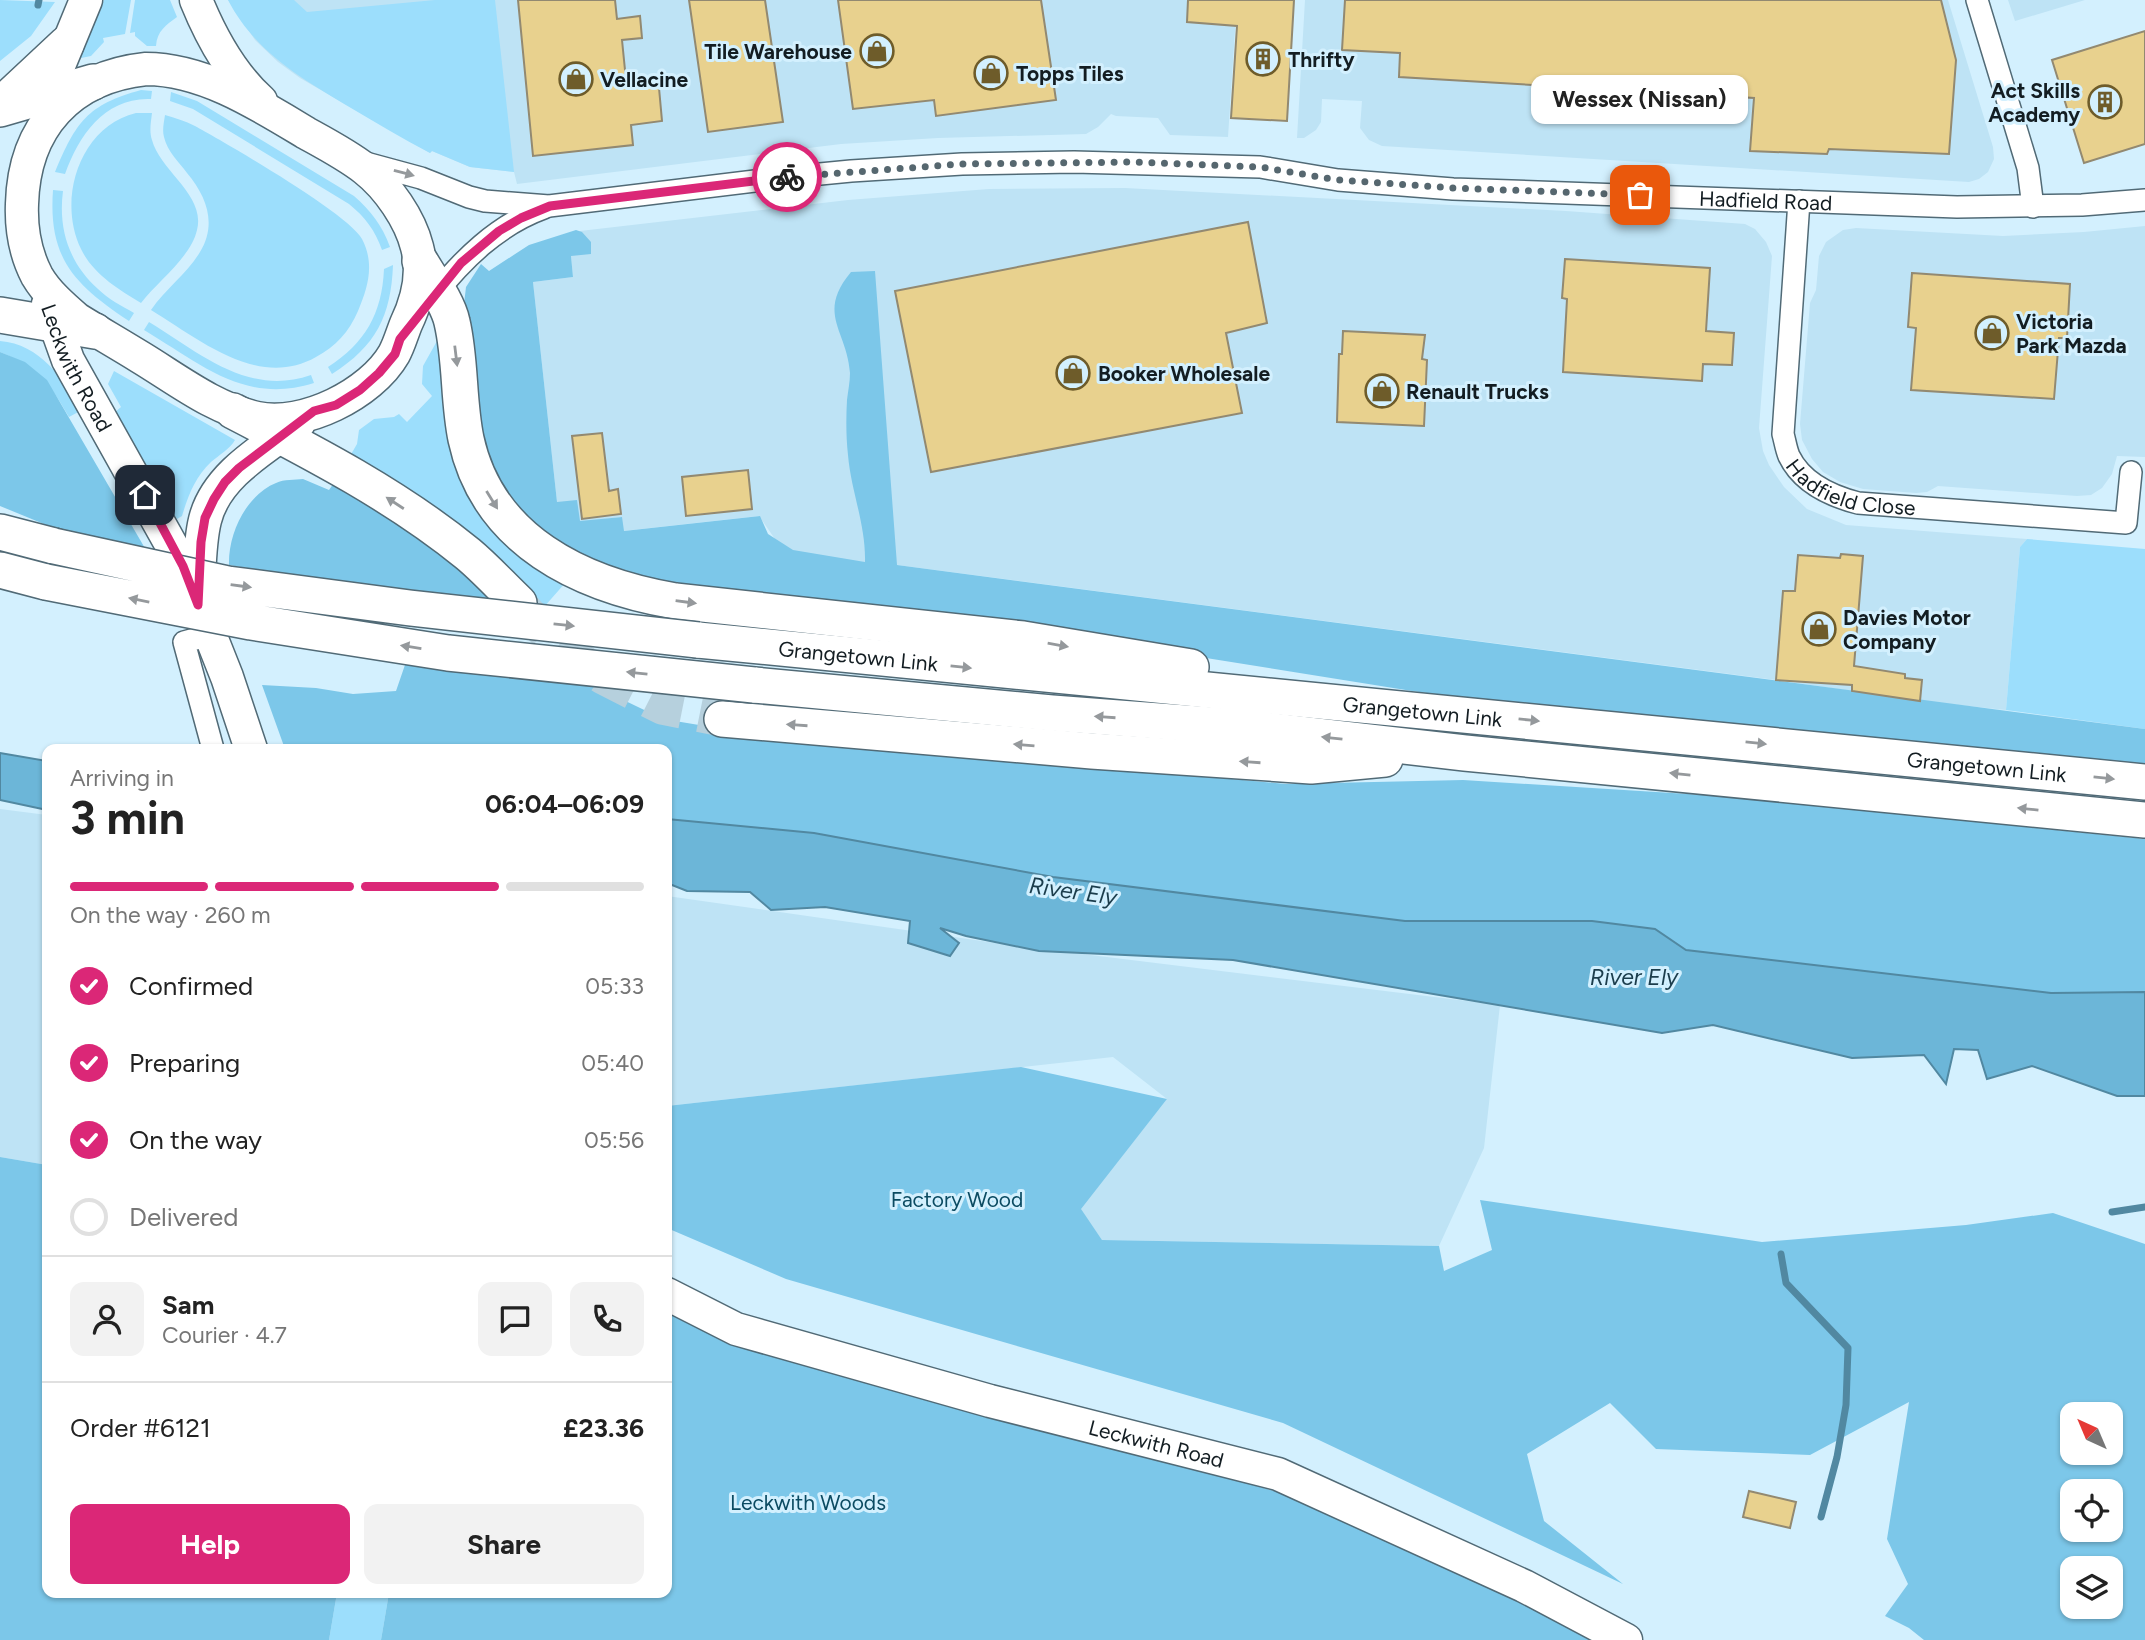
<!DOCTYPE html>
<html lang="en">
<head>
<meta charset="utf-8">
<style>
	:root { --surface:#fff; --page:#f2f2f2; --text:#222; --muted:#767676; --line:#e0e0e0; --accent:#db2777 }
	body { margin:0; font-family:Figtree,sans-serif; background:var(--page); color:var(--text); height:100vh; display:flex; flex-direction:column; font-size:26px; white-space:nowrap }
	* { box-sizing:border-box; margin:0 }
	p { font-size:23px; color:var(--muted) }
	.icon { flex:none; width:38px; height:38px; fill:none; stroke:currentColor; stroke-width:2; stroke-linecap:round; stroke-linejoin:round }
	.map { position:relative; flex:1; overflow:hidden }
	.details { position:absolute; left:42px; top:744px; width:630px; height:854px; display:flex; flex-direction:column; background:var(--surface); border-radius:14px; box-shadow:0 2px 5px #0004 }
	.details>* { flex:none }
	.needle { width:46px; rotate:316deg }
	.buttons { position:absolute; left:2060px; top:1402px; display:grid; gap:14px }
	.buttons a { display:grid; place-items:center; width:63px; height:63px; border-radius:14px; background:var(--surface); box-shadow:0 2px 5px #0004; font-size:35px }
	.pin { position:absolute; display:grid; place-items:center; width:60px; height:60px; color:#fff; margin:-30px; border-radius:14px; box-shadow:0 4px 10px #0006 }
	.courier { position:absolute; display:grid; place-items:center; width:70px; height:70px; margin:-35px; border:5px solid #db2777; border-radius:50%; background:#fff; color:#222; box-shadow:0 2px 9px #0007 }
	.bubble { position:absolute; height:49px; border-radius:14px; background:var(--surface); box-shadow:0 2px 5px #0004; font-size:23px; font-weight:700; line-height:49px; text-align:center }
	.headline em { font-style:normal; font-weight:700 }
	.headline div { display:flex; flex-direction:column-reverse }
	.headline { display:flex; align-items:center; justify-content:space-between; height:119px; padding:0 28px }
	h1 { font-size:46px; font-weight:700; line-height:52px }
	.bar { display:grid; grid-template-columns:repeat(4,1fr); gap:10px 7px; align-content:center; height:84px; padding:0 28px }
	.bar i { height:9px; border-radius:5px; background:var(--line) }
	.bar .selected { background:var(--accent) }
	.bar p { grid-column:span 4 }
	.line { display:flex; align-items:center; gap:18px; padding:0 28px; border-top:2px solid var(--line) }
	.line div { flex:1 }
	.round { display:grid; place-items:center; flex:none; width:74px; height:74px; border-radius:14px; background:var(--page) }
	ol { padding:0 28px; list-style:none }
	li { display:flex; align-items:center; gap:21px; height:77px }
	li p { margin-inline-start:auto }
	li .icon { padding:7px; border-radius:50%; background:var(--accent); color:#fff; stroke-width:4 }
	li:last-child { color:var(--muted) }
	li i { width:38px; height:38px; border:4px solid var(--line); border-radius:50% }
	.button { display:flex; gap:14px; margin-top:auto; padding:14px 28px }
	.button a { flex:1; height:80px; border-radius:14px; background:var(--accent); color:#fff; font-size:28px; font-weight:700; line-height:80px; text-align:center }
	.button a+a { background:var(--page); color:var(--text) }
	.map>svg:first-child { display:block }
	.built { fill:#bee3f5 }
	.green { fill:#9cdefc }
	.forest { fill:#7cc7e9; fill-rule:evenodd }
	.water { fill:#6cb6d8; stroke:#5188a1; stroke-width:2 }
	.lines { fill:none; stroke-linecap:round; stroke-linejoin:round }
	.stream { stroke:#5188a1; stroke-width:7 }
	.building { fill:#e8d18e; stroke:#928971; stroke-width:2 }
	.primary-tunnel { stroke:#b6d0dd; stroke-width:35; stroke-dasharray:35 18; stroke-linecap:butt }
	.minor-casing { stroke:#516a76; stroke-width:24 }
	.secondary-casing { stroke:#516a76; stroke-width:35 }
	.primary-casing { stroke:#516a76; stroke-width:38 }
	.minor { stroke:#fff; stroke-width:21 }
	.secondary { stroke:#fff; stroke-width:32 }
	.primary { stroke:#fff; stroke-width:35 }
	.primary-bridge-casing { stroke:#516a76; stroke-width:38; stroke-linecap:butt }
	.primary-bridge { stroke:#fff; stroke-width:35 }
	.oneway { fill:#95999c }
	.done { stroke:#56676f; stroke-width:7; stroke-dasharray:0 12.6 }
	.route { stroke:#db2777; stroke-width:9 }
	.labels { text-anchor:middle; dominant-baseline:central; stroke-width:6; stroke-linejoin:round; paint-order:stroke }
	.poi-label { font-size:21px; font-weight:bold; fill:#131d22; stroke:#d3f0fe; text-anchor:start }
	.street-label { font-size:21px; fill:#131d22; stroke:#d3f0fe }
	.park-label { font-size:21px; fill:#0b4b62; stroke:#d3f0fe }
	.water-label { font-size:23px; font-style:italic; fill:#1b3d4c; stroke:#d3f0fe }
</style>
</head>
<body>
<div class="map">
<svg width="2145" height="1640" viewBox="0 0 2145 1640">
	<rect width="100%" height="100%" fill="#d3f0fe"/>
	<!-- built -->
	<path class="built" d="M228,0H1237L1228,137L1170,135L1158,118L1116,116L1111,114L1098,127L1086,134L938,138L841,144L517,184L514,172L470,167L432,151L430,153L300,78L278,62L255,40Z
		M1305,0H1948L1993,147L1994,159L1988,172L1979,179L1969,182L1382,146L1369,140L1360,128L1362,101L1322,99L1321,122L1316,130L1304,138H1297Z
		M2008,0H2085L2015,21Z
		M1125,188L1566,211L1745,224L1755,229L1766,242L1772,256L1759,428L1763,451L1769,465L1784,487L1807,509L1846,525L2027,539L2020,547L2006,710L1920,701L1776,680L897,565L786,555L759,516L623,531L621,517L580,522L557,502L533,282L573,277L571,256L580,231L848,200L989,189Z
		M2145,226V457L2117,456L2112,474L2102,488L2091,495L2077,496L1938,486L1927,492L1916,493L1863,489L1840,482L1823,472L1812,459L1802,440L1800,424L1810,303L1816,290L1819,256L1826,242L1843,230L1856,228L2003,236L2084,232Z
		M0,809L47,815V1165L0,1157Z
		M667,896L1017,946L1500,1005L1484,1148L1439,1246L1102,1240L1080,1209L1167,1099L1113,1057L667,1106Z"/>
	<!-- green -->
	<path class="green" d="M0,0L55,2L31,36L0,61Z
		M104,0H131L125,34L103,38L104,42L91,56L81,58L78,55Z
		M135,0H170L177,17C166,25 157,31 156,46H147L135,36V32L130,33Z
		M228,0H294L307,12L435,0H495L514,172L470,167L432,151L430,153C403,139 377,123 351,108C302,79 255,52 228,0Z
		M141,90L152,91L151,99C105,97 79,135 65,174L55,172C76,122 87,105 141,90Z
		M171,92L197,101L354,196C371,211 382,225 390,247L382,250C375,230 365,217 349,204L193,109L170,101Z
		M136,113H152C151,122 149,131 152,140C160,171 206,195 197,230C191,257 158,281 141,303C118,289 93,274 81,249C57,200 79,127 136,113Z
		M165,115C175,118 185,121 195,126C226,143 349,214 362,239C375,264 368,287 358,311C349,332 336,346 316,357C258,390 199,339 151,310C166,288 187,274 200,252C217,224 207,197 187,173C179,162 167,151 164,137C162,130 164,122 165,115Z
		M53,190L63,191C58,229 69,263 98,289C108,299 122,306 134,313L129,321C75,285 48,259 53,190Z
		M393,265C391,316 376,346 332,374L328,367C365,343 382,314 384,269Z
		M149,322C200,353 248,397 311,375L314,383C245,405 201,364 144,330Z
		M0,341C40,344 63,379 82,410L69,417C48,381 40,368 0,352Z
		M437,341L440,342L566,582L544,607L537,606L350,456L357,444L359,430L374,419L394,417L399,414L407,422L432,396L422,384L423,366Z
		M114,371L235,440C230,449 219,455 211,462C195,477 188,496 182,516L177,519L114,413L121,407L108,384Z
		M2027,539L2145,549V729L2006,710L2020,547Z
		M337,1593H389L381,1640H329Z"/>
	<!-- forest -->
	<path class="forest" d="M576,230L582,232L591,242V254L571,256L573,277L533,282L557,502L577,500L580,521L622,517L624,531L760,516L768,534L793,550L865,562C866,525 851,491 848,455C846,437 846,418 847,400C848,391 850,382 850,373C847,330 816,314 851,272L875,271L897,565L2145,729V771L1558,711L1412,691L1181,654L679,589L574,557L513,509L479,440L464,304L466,287L481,264L489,271L529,245Z
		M0,352L25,362L47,380L146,550L61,531L0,506Z
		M303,479L329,490L336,480L437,547L500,602L301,577L229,565C228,534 246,495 276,483C284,479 295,480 303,479Z
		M406,662L586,682L663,719L759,735L1286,784L1463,780L1736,797L2145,839V992L2051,993L1686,950L1655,929L1592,921H1405L1053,877L814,833L667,819V749H285L262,685L316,688L353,694L396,691Z
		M1021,1067L1167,1099L1081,1209L1102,1240L1439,1246L1444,1271L1492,1250L1480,1200L1762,1242L1966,1225L2053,1213L2145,1244V1640H1924L1909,1628L1885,1616L1908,1584L1887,1539L1909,1402L1810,1455L1656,1449L1610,1403L1527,1454L1544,1521L1623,1584L1283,1423L786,1279L667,1228V1106ZM2072,1414H2110V1452H2072ZM2110,1491V1530H2072V1491ZM2110,1568V1606H2072V1568Z
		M0,1157L47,1165V1592L337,1593L329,1640H0Z
		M667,1311L729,1336L1281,1493L1408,1549L1602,1640H381L389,1593L667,1592Z"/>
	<!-- water -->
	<path class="water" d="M0,753L47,761V810L0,800Z
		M667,819L814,833L1053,877L1405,921H1592L1655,929L1686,950L2051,993L2145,992V1096H2117L2032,1066L1987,1079L1978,1050L1954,1049L1946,1084L1924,1055L1852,1058L1713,1025L1662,1033L1233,960L1039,951L966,936L940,928L959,943L950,956L908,943L910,921L825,907L771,910L750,892L687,891L667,883Z"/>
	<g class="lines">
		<!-- stream -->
		<path class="stream" d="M38,5L39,0
			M2112,1212L2145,1207
			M1781,1254L1786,1283L1848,1348L1846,1405L1837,1457L1821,1517"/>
	</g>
	<!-- building -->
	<path class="building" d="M518,0H615L617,19L640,16L642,38L622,40L626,80L658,77L662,121L631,125L633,145L533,156Z
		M689,0H765L783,122L708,132Z
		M838,0H1041L1056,100L936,116L934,100L853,109Z
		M1188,0H1294L1287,121L1231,118L1237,26L1187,22Z
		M1345,0H1941L1956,60L1949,154L1829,149L1827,154L1750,151L1754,98L1399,77L1400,53L1342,50Z
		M2145,31V144L2084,163L2052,60Z
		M1248,222L1267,323L1226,333L1242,413L931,472L895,291Z
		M1565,259L1710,268L1706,331L1734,333L1732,365L1703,364L1702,381L1563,372L1567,299L1562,298Z
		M1912,273L2070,284L2067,338H2059L2054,399L1911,390L1916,328L1908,327Z
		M1343,331L1425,335L1422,359L1427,360L1424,426L1337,422L1339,354H1342Z
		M602,433L609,491L618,489L621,514L582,519L572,436Z
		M748,470L752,509L686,516L682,477Z
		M1841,554L1863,556L1854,666L1905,674V678L1922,680L1920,701L1852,691V685L1776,680L1783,591H1795L1798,555L1840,558Z
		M1749,1491L1796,1502L1790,1528L1743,1517Z"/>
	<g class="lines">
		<!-- primary-tunnel -->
		<path class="primary-tunnel" d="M522,607L553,640L603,677L662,707L722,719"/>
		<defs>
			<g id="minor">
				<path d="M1977,0L2028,168L2033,207"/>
				<path id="s1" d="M362,162L421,178L469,197L485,201L549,206L779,178L851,171L962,164L1074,162L1260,167L1338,180L1453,189L1957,207L2082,205L2145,200"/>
				<path id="s2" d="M1799,201L1783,434C1785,441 1786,449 1789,456C1802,483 1831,496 1858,503L2126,523L2131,472"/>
				<path d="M432,298C462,260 497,225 544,208"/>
				<path d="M210,635L184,642L213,749"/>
			</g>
			<g id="secondary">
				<path d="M196,0C211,37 231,74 261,101"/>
				<path d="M58,68L86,0"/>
				<path d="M146,69C203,69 258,104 306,133C326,144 347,155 365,169C388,187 410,219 417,247C424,273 417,301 406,324C402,334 399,345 394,354C371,394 303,428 257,418C213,408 178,380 140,357C119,344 98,332 77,319C62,306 47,293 37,276C25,253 21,229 22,204C24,127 70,77 146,69Z"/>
				<path id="s3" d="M48,304L68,360L183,566L227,677L251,749"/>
				<path d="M198,596C200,571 199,544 205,520C216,475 264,449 299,423"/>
				<path id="s4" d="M667,1294L736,1329L990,1401L1278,1474L1524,1586L1626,1640"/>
			</g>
			<g id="primary">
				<path d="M3,103L66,44"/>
				<path d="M0,109L93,82"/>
				<path d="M420,261C430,278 448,303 452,322C461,360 458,401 466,439C488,541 581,585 675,601L1023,639L1191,667"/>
				<path d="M0,315L95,331"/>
				<path d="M233,411C314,453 397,496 468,554C486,569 502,587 519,603"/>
				<path d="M0,532L54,546"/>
				<path d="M0,570L46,582"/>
				<path id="s5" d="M698,640L2145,782"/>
				<path d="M754,685L1052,713L1238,727L1465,753L2145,820"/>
				<path d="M722,719L1092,751L1311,766L1385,759"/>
			</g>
		</defs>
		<!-- minor casing -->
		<use href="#minor" class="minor-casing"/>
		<!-- secondary casing -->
		<use href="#secondary" class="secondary-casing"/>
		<!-- primary casing -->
		<use href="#primary" class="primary-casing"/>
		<!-- minor -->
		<use href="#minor" class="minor"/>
		<!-- secondary -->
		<use href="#secondary" class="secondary"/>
		<!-- primary -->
		<use href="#primary" class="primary"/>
		<defs>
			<path id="primary-bridge" d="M54,546L228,584L410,608L698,640
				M46,582L251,622L448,653L754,685"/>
		</defs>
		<!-- primary-bridge casing -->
		<use href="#primary-bridge" class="primary-bridge-casing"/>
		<!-- primary-bridge -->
		<use href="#primary-bridge" class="primary-bridge"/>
	</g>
	<!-- one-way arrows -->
	<defs><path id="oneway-solid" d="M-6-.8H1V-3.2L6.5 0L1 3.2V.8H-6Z" transform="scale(1.75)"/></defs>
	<g class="oneway">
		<use href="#oneway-solid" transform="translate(404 173) rotate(15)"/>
		<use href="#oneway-solid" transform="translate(456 356) rotate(83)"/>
		<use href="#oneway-solid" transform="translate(492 500) rotate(58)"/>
		<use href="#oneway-solid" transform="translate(395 503) rotate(-147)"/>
		<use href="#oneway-solid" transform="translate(241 586) rotate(8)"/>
		<use href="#oneway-solid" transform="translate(139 600) rotate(-169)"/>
		<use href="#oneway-solid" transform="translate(686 602) rotate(8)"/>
		<use href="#oneway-solid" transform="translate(564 625) rotate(6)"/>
		<use href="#oneway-solid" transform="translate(1058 645) rotate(10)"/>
		<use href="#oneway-solid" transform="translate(411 647) rotate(-171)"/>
		<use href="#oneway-solid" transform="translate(961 667) rotate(6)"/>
		<use href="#oneway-solid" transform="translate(637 673) rotate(-174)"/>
		<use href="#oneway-solid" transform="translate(1105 717) rotate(-176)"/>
		<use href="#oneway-solid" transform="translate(1529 720) rotate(6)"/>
		<use href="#oneway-solid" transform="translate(797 725) rotate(-176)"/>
		<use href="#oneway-solid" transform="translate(1332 738) rotate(-174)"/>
		<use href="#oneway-solid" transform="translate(1756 743) rotate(6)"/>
		<use href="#oneway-solid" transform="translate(1024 745) rotate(-175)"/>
		<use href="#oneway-solid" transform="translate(1250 762) rotate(-176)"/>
		<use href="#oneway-solid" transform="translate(1680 774) rotate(-174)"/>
		<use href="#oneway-solid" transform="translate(2104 778) rotate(6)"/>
		<use href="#oneway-solid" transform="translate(2028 809) rotate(-174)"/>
	</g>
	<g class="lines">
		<!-- done -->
		<path class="done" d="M787,177L962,164L1134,162L1260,167L1338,180L1453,188L1640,195"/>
		<!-- route -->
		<path class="route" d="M145,495L183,566L198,605L201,542L205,518L214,499L225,482L239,468L314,411L336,405L360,390L379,373L395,354L400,339L461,263L499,231L521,218L550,206L787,177"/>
	</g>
	<!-- icons -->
	<defs>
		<symbol id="shop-ring" viewBox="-11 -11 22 22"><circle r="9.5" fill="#d3f0fe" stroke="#6e5c2a" stroke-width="1.5"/><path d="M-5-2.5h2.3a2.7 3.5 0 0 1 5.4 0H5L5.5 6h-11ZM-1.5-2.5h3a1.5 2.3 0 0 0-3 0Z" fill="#6e5c2a"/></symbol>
		<symbol id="building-ring" viewBox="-11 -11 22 22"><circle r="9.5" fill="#d3f0fe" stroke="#6e5c2a" stroke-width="1.5"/><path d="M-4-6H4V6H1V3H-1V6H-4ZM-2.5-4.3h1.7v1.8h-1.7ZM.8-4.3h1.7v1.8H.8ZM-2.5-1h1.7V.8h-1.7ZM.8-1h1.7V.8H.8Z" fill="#6e5c2a"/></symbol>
	</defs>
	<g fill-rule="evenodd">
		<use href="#shop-ring" x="858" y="32" width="38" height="38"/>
		<use href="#building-ring" x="1244" y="40" width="38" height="38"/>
		<use href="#shop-ring" x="972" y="54" width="38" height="38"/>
		<use href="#shop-ring" x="557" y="60" width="38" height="38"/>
		<use href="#building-ring" x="2086" y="83" width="38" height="38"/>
		<use href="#shop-ring" x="1973" y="314" width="38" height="38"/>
		<use href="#shop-ring" x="1054" y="354" width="38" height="38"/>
		<use href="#shop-ring" x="1363" y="372" width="38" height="38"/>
		<use href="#shop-ring" x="1800" y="610" width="38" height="38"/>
	</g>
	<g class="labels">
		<!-- poi labels -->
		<g class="poi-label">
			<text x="852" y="51" text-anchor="end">Tile Warehouse</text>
			<text x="1288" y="59">Thrifty</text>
			<text x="1016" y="73">Topps Tiles</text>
			<text x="600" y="79">Vellacine</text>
			<text x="2080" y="90" text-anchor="end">Act Skills<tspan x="2080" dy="24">Academy</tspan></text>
			<text x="2016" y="321">Victoria<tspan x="2016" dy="24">Park Mazda</tspan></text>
			<text x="1098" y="373">Booker Wholesale</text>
			<text x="1406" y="391">Renault Trucks</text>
			<text x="1843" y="617">Davies Motor<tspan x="1843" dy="24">Company</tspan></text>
		</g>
		<!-- street labels -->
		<g class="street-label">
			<text stroke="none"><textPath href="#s1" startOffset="1414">Hadfield Road</textPath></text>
			<text stroke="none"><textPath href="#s3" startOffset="70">Leckwith Road</textPath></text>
			<text stroke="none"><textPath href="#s2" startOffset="331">Hadfield Close</textPath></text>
			<text stroke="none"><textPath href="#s5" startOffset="161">Grangetown Link</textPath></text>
			<text stroke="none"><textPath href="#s5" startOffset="728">Grangetown Link</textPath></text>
			<text stroke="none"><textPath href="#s5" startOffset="1295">Grangetown Link</textPath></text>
			<text stroke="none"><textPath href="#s4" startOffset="513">Leckwith Road</textPath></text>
		</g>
		<!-- park labels -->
		<g class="park-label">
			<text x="957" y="1199">Factory Wood</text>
			<text x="808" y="1502">Leckwith Woods</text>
		</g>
		<!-- water labels -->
		<g class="water-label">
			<text transform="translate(1073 891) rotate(8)">River Ely</text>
			<text x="1634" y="977">River Ely</text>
		</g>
	</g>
</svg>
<div class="buttons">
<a><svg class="needle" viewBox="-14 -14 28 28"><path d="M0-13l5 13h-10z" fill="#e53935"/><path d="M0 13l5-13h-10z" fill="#767676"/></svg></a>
<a><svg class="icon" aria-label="locate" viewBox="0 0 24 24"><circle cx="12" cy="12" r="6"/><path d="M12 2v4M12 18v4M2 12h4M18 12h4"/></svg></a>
<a><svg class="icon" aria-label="layers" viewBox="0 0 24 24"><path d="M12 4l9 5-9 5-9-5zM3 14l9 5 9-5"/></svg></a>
</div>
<div class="pin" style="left:1640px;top:195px;background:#ea580c"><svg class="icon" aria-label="bag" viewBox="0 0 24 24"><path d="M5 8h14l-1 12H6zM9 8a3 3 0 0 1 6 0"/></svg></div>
<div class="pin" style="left:145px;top:495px;background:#1f2937"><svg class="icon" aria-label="home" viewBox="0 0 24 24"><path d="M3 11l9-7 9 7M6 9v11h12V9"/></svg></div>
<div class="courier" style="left:787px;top:177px"><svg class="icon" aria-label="bike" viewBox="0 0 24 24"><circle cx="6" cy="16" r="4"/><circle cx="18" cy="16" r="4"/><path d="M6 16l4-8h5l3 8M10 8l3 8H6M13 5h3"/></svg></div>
<div class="bubble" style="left:1531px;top:75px;width:217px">Wessex (Nissan)</div>
<section class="details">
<div class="headline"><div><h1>3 min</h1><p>Arriving in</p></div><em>06:04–06:09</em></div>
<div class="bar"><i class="selected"></i><i class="selected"></i><i class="selected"></i><i></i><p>On the way · 260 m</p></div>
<ol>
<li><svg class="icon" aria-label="check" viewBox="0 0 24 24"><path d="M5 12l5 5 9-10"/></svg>Confirmed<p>05:33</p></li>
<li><svg class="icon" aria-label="check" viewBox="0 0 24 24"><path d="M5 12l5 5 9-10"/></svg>Preparing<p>05:40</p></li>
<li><svg class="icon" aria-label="check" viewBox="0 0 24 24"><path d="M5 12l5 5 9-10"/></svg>On the way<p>05:56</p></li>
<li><i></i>Delivered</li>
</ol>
<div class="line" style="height:126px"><a class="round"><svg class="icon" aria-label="person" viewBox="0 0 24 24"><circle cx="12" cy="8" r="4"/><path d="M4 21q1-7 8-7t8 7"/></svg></a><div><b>Sam</b><p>Courier · 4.7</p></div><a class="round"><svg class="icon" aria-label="chat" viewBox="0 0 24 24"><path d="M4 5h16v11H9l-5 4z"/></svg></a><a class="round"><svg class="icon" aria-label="phone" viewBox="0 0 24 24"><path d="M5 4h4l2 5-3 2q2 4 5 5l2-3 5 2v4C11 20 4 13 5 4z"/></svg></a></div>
<div class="line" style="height:91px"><div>Order #6121</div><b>£23.36</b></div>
<div class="button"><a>Help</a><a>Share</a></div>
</section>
</div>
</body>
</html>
